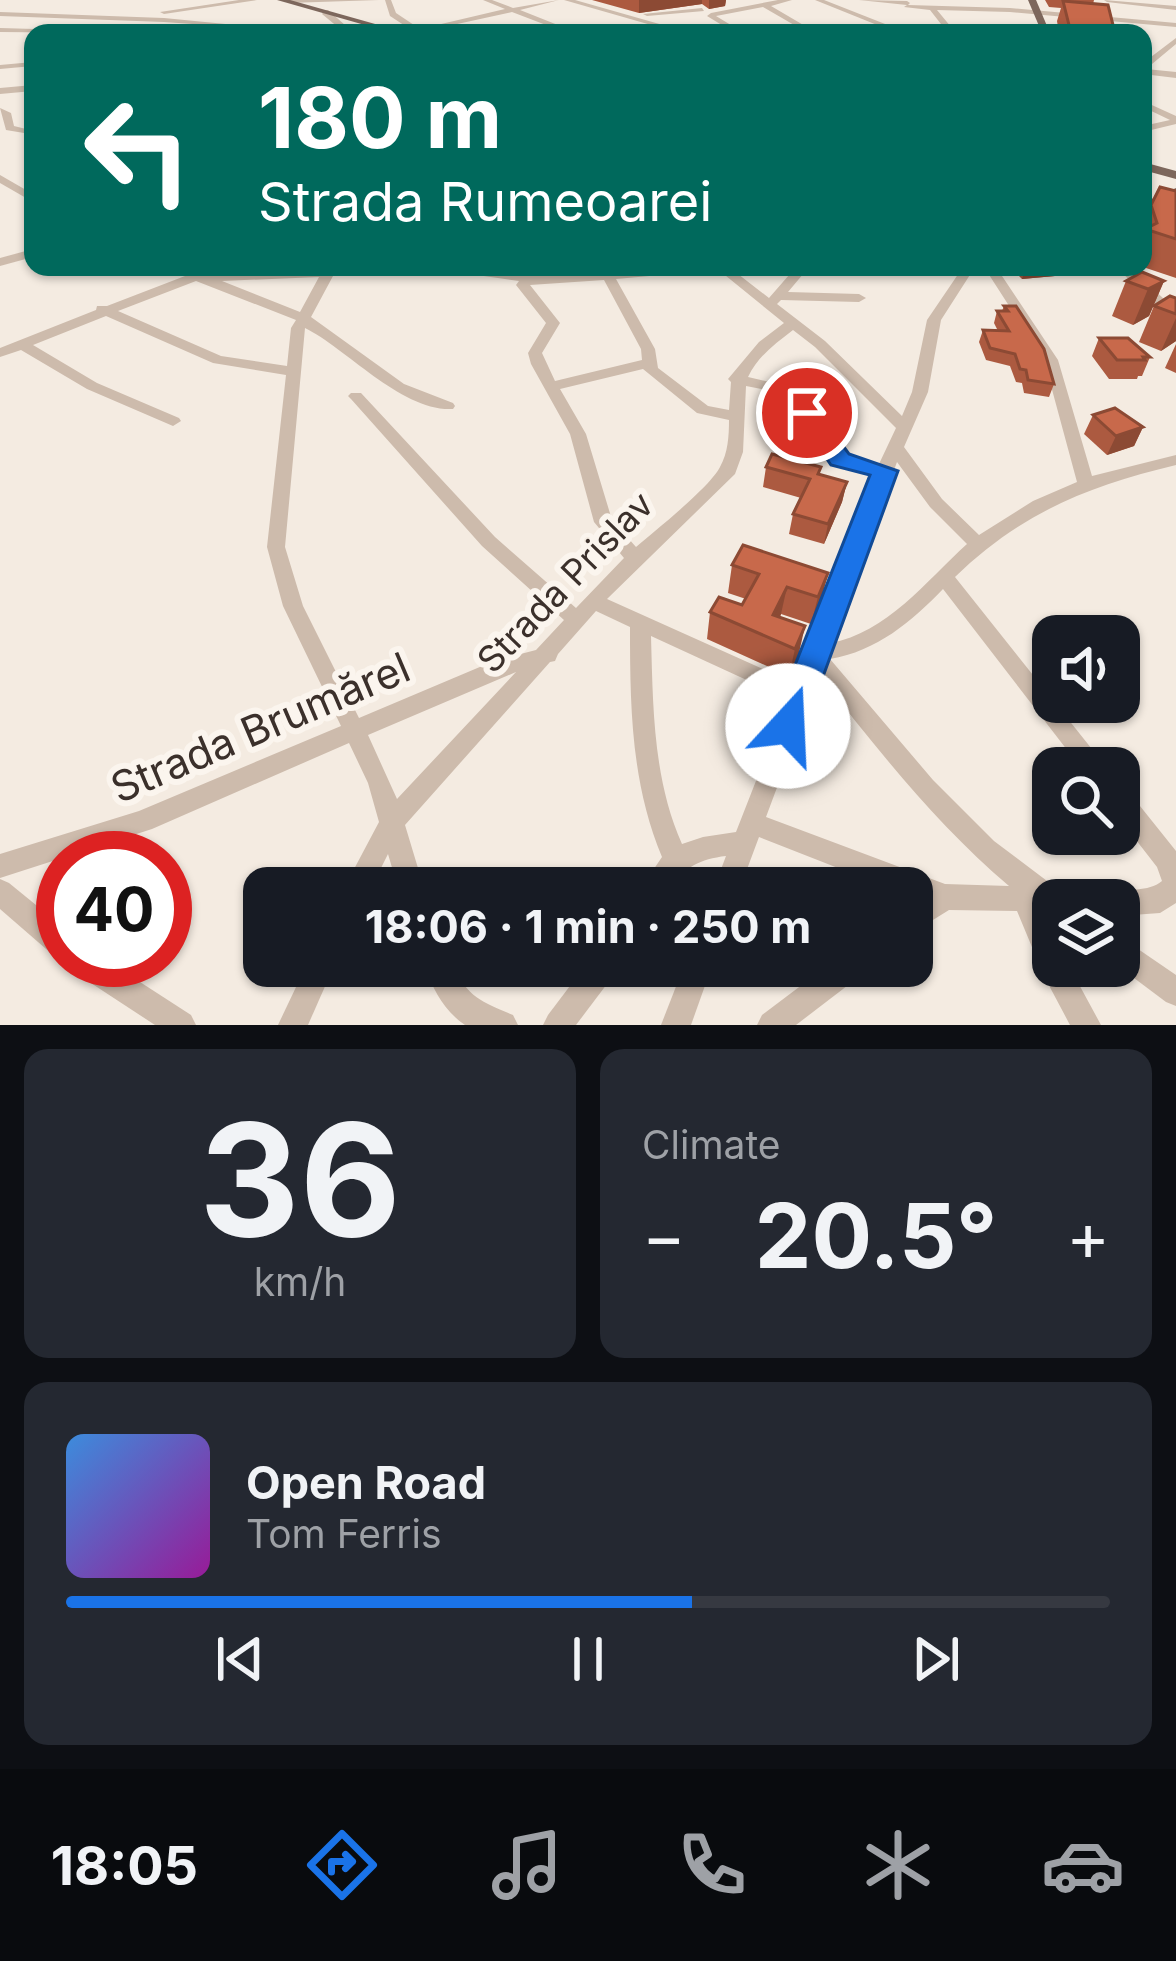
<!DOCTYPE html>
<html lang="en">
<head>
<meta charset="utf-8">
<style>
  :root { --surface:#171b24; --page:#242831; --text:#f1f3f6; --muted:#9ea1a6; --line:#363941; --accent:#1a73e8 }
  body { margin:0; font-family:Inter,sans-serif; background:var(--page); color:var(--text); height:100vh; display:flex; flex-direction:column; font-size:45px; white-space:nowrap }
  * { box-sizing:border-box; margin:0 }
  p { font-size:39px; color:var(--muted) }
  .icon { flex:none; width:66px; height:66px; fill:none; stroke:currentColor; stroke-width:2; stroke-linecap:round; stroke-linejoin:round }
  .map { position:relative; height:1025px; overflow:hidden }
  .side { display:flex; flex-direction:column; gap:24px; padding:24px; background:#0d0f14; flex:1 }
  .side>* { flex:none }
  .top-card { position:absolute; left:24px; top:24px; width:1128px; height:252px; border-radius:24px; box-shadow:0 3px 9px #0004; background:#00695c; color:#fff; overflow:hidden }
  .controls { position:absolute; left:1032px; top:615px; display:grid; gap:24px }
  .controls a { display:grid; place-items:center; width:108px; height:108px; border-radius:24px; background:var(--surface); box-shadow:0 3px 9px #0004; font-size:60px }
  .speed { position:absolute; left:36px; top:831px; display:flex; gap:24px; font-size:60px; font-weight:700; text-align:center }
  .speed>* { display:grid; place-content:center; width:156px; height:156px; border-radius:50%; background:var(--surface); box-shadow:0 3px 9px #0004; line-height:1 }
  .speed .limit { border:18px solid #d22; background:#fff; color:#111 }
  .pin { position:absolute; display:grid; place-items:center; width:102px; height:102px; color:#fff; margin:-51px; border:6px solid #fff; border-radius:50%; box-shadow:0 3px 12px #0007 }
  .me { position:absolute; width:132px; margin:-66px; rotate:20deg; stroke-linejoin:round; filter:drop-shadow(0 0 9px #0008) }
  .turn { display:flex; align-items:center; gap:42px; height:252px; padding:0 36px; font-size:54px }
  .turn .icon { width:156px; height:156px; stroke-width:2.5 }
  .turn b { display:block; font-size:84px; line-height:102px }
  .big { font-size:90px; font-weight:700; line-height:1.1 }
  .side .widget { flex:1; display:flex; flex-direction:column; justify-content:center; gap:18px; min-width:0; padding:0 42px; border-radius:24px; background:var(--page) }
  .side .dial { align-items:center; gap:0 }
  .dial b { font-size:156px; line-height:1 }
  .song { display:flex; align-items:center; gap:36px }
  .cover { width:144px; height:144px; border-radius:18px; background:linear-gradient(135deg,hsl(210 70% 55%),hsl(300 70% 35%)) }
  .played { height:12px; border-radius:6px; background:linear-gradient(90deg,var(--accent) 60%,var(--line) 60%) }
  .keys { display:flex; justify-content:space-around; direction:ltr }
  .heat { display:flex; justify-content:space-between; align-items:center; font-size:66px; direction:ltr }
  .side .tiles { flex:1; display:grid; gap:24px; grid-template-columns:1fr 1fr }
  .widget:last-child { grid-column:span 2 }
  .trip { position:absolute; left:243px; top:867px; width:690px; height:120px; border-radius:24px; background:var(--surface); box-shadow:0 3px 9px #0004; font-weight:700; line-height:120px; text-align:center }
  .menu { display:flex; height:192px; justify-content:space-around; align-items:center; background:#090b0e; color:var(--muted) }
  .menu .icon { width:84px; height:84px }
  .menu .on { color:var(--accent) }
  .menu b { font-size:54px; color:var(--text) }
  .map>svg:first-child { display:block }
</style>
</head>
<body>
<div class="map">
<svg width="1176" height="1025" viewBox="0 0 1176 1025">
  <rect width="100%" height="100%" fill="#f4ebe1"/>
  <g fill="none" stroke-linecap="round" stroke-linejoin="round">
    <g fill="#cdbbac" fill-rule="evenodd">
      <path d="M 239,0 L 257,0 L 164,14 L 160,12 Z"/>
      <path d="M 290,0 L 379,0 L 288,3 Z"/>
      <path d="M 385,0 L 391,0 L 396,13 L 420,29 L 505,9 L 483,0 L 492,0 L 513,8 L 559,0 L 520,10 L 578,33 L 567,33 L 512,12 L 416,33 L 390,16 Z"/>
      <path d="M 564,0 L 575,0 L 691,33 L 679,33 Z"/>
      <path d="M 778,0 L 792,0 L 771,6 L 817,33 L 808,33 L 763,7 L 716,16 L 744,33 L 735,33 L 707,16 L 711,13 Z"/>
      <path d="M 815,0 L 824,0 L 908,33 L 897,33 Z"/>
      <path d="M 859,0 L 907,1 L 910,3 L 908,5 L 1010,8 L 1176,23 L 1176,27 L 1010,12 L 937,10 L 956,33 L 948,33 L 930,10 L 904,7 L 907,5 Z"/>
      <path d="M 1104,0 L 1176,6 L 1176,10 L 1107,2 Z"/>
      <path d="M 702,8 L 704,11 L 647,16 L 643,14 Z"/>
      <path d="M 325,10 L 328,10 L 354,33 L 345,33 L 322,14 Z"/>
      <path d="M 0,12 L 164,18 L 317,33 L 164,22 L 0,16 Z"/>
      <path d="M 0,28 L 105,31 L 109,33 L 0,32 Z"/>
      <path d="M 1176,38 L 1176,44 L 1146,69 L 1176,72 L 1176,78 L 1143,74 L 1143,63 Z"/>
      <path d="M 33,62 L 33,66 L 0,69 L 0,65 Z"/>
      <path d="M 33,85 L 33,91 L 0,94 L 0,88 Z"/>
      <path d="M 1143,101 L 1176,116 L 1176,124 L 1143,132 L 1143,126 L 1170,120 L 1143,107 Z"/>
      <path d="M 0,108 L 11,113 L 14,126 L 30,130 L 30,134 L 6,130 Z"/>
      <path d="M 0,175 L 33,194 L 33,202 L 0,183 Z"/>
      <path d="M 33,249 L 33,257 L 0,266 L 0,258 Z"/>
      <path d="M 167,267 C 183,267 197,275 211,274 C 318,272 417,259 525,274 L 530,267 L 543,267 L 537,276 L 600,272 L 598,267 L 610,267 L 612,271 L 711,267 L 705,271 L 616,279 L 655,349 L 658,368 L 708,406 L 729,410 L 731,382 L 728,379 L 759,342 L 784,323 L 715,267 L 729,267 L 769,298 L 796,267 L 809,267 L 788,292 L 859,294 L 866,298 L 859,302 L 781,300 L 777,304 L 825,341 L 902,416 L 912,392 L 927,320 L 963,267 L 975,267 L 941,320 L 928,392 L 904,447 L 942,499 L 979,535 L 1033,501 L 1077,482 L 1044,360 L 984,267 L 996,267 L 1058,360 L 1092,476 L 1176,455 L 1176,465 C 1088,486 1021,513 955,577 L 1107,768 L 1081,768 L 943,589 C 911,622 877,651 830,659 L 933,780 L 994,841 L 1055,887 L 1074,887 L 1083,891 L 1087,900 L 1053,900 L 1053,914 L 1044,912 L 1053,932 L 1053,966 L 1069,966 L 1101,1025 L 1070,1025 L 1044,976 L 1017,911 L 949,910 L 912,933 L 912,904 L 919,900 L 912,897 L 912,888 L 889,888 L 759,837 L 740,888 L 714,888 L 726,856 C 700,859 685,867 669,888 L 641,888 L 662,857 C 631,783 630,706 630,627 L 596,611 L 558,654 L 555,661 L 550,662 L 405,825 L 424,888 L 398,888 L 388,854 L 371,888 L 344,888 L 379,822 L 368,783 L 349,743 L 152,829 L 0,878 L 0,854 L 139,811 L 341,726 L 283,606 L 267,547 L 286,375 L 213,363 L 106,316 L 33,345 L 97,383 L 179,418 L 181,421 L 173,426 L 87,389 L 21,350 L 0,357 L 0,348 L 96,310 L 97,306 L 107,306 L 185,276 ZM 442,270 L 519,281 L 516,285 L 546,323 L 528,353 L 531,364 L 570,434 L 594,522 L 624,558 L 576,608 L 495,537 L 361,393 L 351,393 L 348,396 L 351,399 L 482,546 L 564,620 L 536,650 L 494,661 L 359,718 L 303,606 L 285,547 L 305,328 C 346,348 402,412 453,409 L 455,406 L 453,403 L 404,384 L 311,317 L 333,276 ZM 319,277 L 300,312 L 222,281 ZM 604,280 L 641,349 L 642,360 L 555,381 L 542,353 L 560,323 L 530,285 ZM 196,281 L 296,320 L 291,328 L 287,366 L 221,356 L 118,311 ZM 793,330 L 815,347 L 896,428 L 879,464 L 846,456 L 792,387 L 748,377 C 758,356 775,344 793,330 ZM 643,369 L 697,413 L 729,420 C 729,436 728,453 720,467 C 710,487 656,530 636,547 L 612,520 L 586,434 L 560,389 ZM 746,386 L 782,393 L 834,464 L 875,474 L 794,683 L 607,599 L 735,474 L 743,452 ZM 897,462 L 930,507 L 967,544 C 926,581 887,633 830,643 ZM 651,636 L 788,699 L 736,832 L 703,837 L 682,844 C 653,779 653,707 651,636 ZM 516,672 L 397,799 L 368,735 ZM 819,675 C 878,750 936,824 1009,886 L 945,884 L 766,817 Z"/>
      <path d="M 1116,267 L 1129,267 L 1176,310 L 1176,321 L 1171,320 Z"/>
      <path d="M 1119,788 L 1128,791 L 1176,851 L 1176,903 L 1160,913 L 1119,916 L 1119,900 L 1107,900 L 1110,894 C 1127,887 1148,893 1162,881 L 1157,867 L 1119,818 Z"/>
      <path d="M 0,879 L 9,883 L 63,927 L 63,959 L 53,955 L 0,909 Z"/>
      <path d="M 1119,936 L 1176,975 L 1176,1006 L 1166,1002 L 1118,966 Z"/>
      <path d="M 67,960 L 106,960 L 191,1015 L 196,1025 L 155,1025 L 71,970 Z"/>
      <path d="M 306,966 L 334,966 L 308,1025 L 278,1025 Z"/>
      <path d="M 424,966 L 452,966 C 469,998 482,1002 513,1015 L 518,1025 L 465,1025 C 443,1010 434,990 424,966 Z"/>
      <path d="M 585,966 L 617,966 L 613,976 L 576,1025 L 543,1025 L 548,1015 Z"/>
      <path d="M 684,966 L 712,966 L 691,1025 L 661,1025 Z"/>
      <path d="M 827,966 L 864,966 L 860,976 L 796,1025 L 757,1025 L 762,1015 Z"/>
    </g>
    <g fill="#7d675c" fill-rule="evenodd">
      <path d="M 277,0 L 290,0 L 407,33 L 393,33 Z"/>
      <path d="M 1028,0 L 1036,0 L 1050,33 L 1042,33 Z"/>
      <path d="M 1143,162 L 1176,171 L 1176,179 L 1143,170 Z"/>
      <path d="M 1176,188 L 1176,197 L 1143,212 L 1143,203 Z"/>
    </g>
  </g>
  <g fill="#ac5a40">
    <path d="M 592,0 L 726,0 L 725,6 L 709,9 L 702,4 L 639,13 Z"/>
    <path d="M 1045,0 L 1094,0 L 1093,4 L 1115,33 L 1059,33 L 1057,21 L 1061,8 L 1049,7 Z"/>
    <path d="M 1176,191 L 1176,278 L 1143,267 L 1143,226 L 1151,205 Z"/>
    <path d="M 1013,267 L 1069,267 L 1066,275 L 1022,279 L 1012,269 Z"/>
    <path d="M 1126,281 L 1164,281 L 1149,316 L 1133,325 L 1112,316 Z"/>
    <path d="M 1176,298 L 1176,341 L 1161,351 L 1139,342 L 1154,306 Z"/>
    <path d="M 1004,306 L 1054,384 L 1049,397 L 1024,393 L 1022,383 L 1016,382 L 1010,366 L 986,360 L 979,342 L 983,330 L 998,331 L 994,323 L 997,311 L 1002,311 Z"/>
    <path d="M 1099,338 L 1150,357 L 1142,376 L 1138,376 L 1137,379 L 1109,379 L 1092,356 Z"/>
    <path d="M 1176,344 L 1176,373 L 1165,368 Z"/>
    <path d="M 1093,415 L 1143,427 L 1134,446 L 1107,455 L 1084,434 Z"/>
    <path d="M 766,467 L 821,467 L 819,474 L 847,482 L 842,502 L 824,544 L 789,534 L 793,514 L 801,498 L 763,487 Z"/>
    <path d="M 732,565 L 828,573 L 821,600 L 811,624 L 781,614 L 780,617 L 799,653 L 789,676 L 707,639 L 710,612 L 742,605 L 746,599 L 728,593 Z"/>
  </g>
  <g fill="#8c4a34">
    <path d="M 639,0 L 702,0 L 702,4 L 639,13 Z"/>
    <path d="M 709,0 L 726,0 L 725,6 L 709,9 Z"/>
    <path d="M 1026,267 L 1069,267 L 1066,275 L 1022,279 Z"/>
    <path d="M 1164,281 L 1149,316 L 1133,325 L 1148,289 Z"/>
    <path d="M 1176,318 L 1176,341 L 1161,351 Z"/>
    <path d="M 1143,427 L 1134,446 L 1107,455 L 1116,436 Z"/>
    <path d="M 847,482 L 842,502 L 824,544 L 828,524 Z"/>
    <path d="M 828,573 L 821,600 L 811,624 L 818,597 Z"/>
    <path d="M 787,587 L 781,614 L 770,638 L 773,615 Z"/>
    <path d="M 805,626 L 799,653 L 789,676 L 795,649 Z"/>
  </g>
  <g fill="#c8694b" stroke="#8c4a34" stroke-width="3">
    <path d="M 1063,1 L 1108,5 L 1115,33 L 1071,33 Z"/>
    <path d="M 1160,187 L 1176,191 L 1176,239 L 1145,229 L 1157,223 L 1151,205 Z"/>
    <path d="M 1142,272 L 1164,281 L 1148,289 L 1126,281 Z"/>
    <path d="M 1170,296 L 1176,298 L 1176,314 L 1154,306 Z"/>
    <path d="M 1004,306 L 1016,306 L 1044,349 L 1054,384 L 1028,380 L 1026,370 L 1020,369 L 1015,354 L 990,348 L 983,330 L 1009,331 L 997,311 L 1008,311 Z"/>
    <path d="M 1099,338 L 1128,338 L 1150,357 L 1143,357 L 1145,360 L 1117,360 Z"/>
    <path d="M 1115,408 L 1143,427 L 1116,436 L 1093,415 Z"/>
    <path d="M 772,454 L 821,467 L 818,474 L 847,482 L 828,524 L 793,514 L 810,479 L 766,467 Z"/>
    <path d="M 743,545 L 828,573 L 818,597 L 787,587 L 773,615 L 805,626 L 795,649 L 710,612 L 719,597 L 742,605 L 759,574 L 732,565 Z"/>
  </g>
  <path fill="#1a73e8" stroke="#114b97" stroke-width="3" d="M 807,406 L 815,408 L 849,454 L 898,471 L 805,726 L 800,736 L 776,736 L 771,726 L 870,475 L 831,465 L 795,413 Z"/>
  <g text-anchor="middle" dominant-baseline="central" stroke-width="12" stroke-linejoin="round" paint-order="stroke">
    <g font-size="36" fill="#3b302b" stroke="#fbf5ee">
      <text transform="translate(565 582) rotate(-46)">Strada Prislav</text>
    </g>
    <g font-size="42" fill="#3b302b" stroke="#fbf5ee">
      <text transform="translate(260 727) rotate(-23)">Strada Brumărel</text>
    </g>
  </g>
</svg>
<div class="controls">
<a><svg class="icon" aria-label="sound" viewBox="0 0 24 24"><path d="M4 9h4l5-4v14l-5-4H4zM17 9q2 3 0 6"/></svg></a>
<a><svg class="icon" aria-label="search" viewBox="0 0 24 24"><circle cx="10" cy="10" r="6"/><path d="M15 15l6 6"/></svg></a>
<a><svg class="icon" aria-label="layers" viewBox="0 0 24 24"><path d="M12 4l9 5-9 5-9-5zM3 14l9 5 9-5"/></svg></a>
</div>
<div class="speed"><div class="limit">40</div></div>
<div class="pin" style="left:807px;top:413px;background:#d93025"><svg class="icon" aria-label="arrive" viewBox="0 0 24 24"><path d="M6 21V4h12l-3 4 3 4H6"/></svg></div>
<svg class="me" style="left:788px;top:726px" viewBox="-20 -20 40 40"><circle r="19" fill="#fff"/><path d="M0-13L10 11 0 6-10 11z" fill="#1a73e8"/></svg>
<div class="trip">18:06 · 1 min · 250 m</div>
<div class="top-card">
<div class="turn"><svg class="icon" aria-label="left" viewBox="0 0 24 24"><path d="M17 20v-9H6M10 6l-5 5 5 5"/></svg><div><b>180 m</b>Strada Rumeoarei</div></div>
</div>
</div>
<section class="side">
<div class="tiles">
<div class="widget dial"><b>36</b><p>km/h</p></div>
<div class="widget"><p>Climate</p>
<div class="heat"><a>−</a><b class="big">20.5°</b><a>+</a></div>
</div>
<div class="widget">
<div class="song"><i class="cover"></i><div><b>Open Road</b><p>Tom Ferris</p></div></div>
<div class="played"></div>
<div class="keys"><svg class="icon" aria-label="previous" viewBox="0 0 24 24"><path d="M18 5L8 12l10 7zM5 5v14"/></svg><svg class="icon" aria-label="pause" viewBox="0 0 24 24"><path d="M8 5v14M16 5v14"/></svg><svg class="icon" aria-label="next" viewBox="0 0 24 24"><path d="M6 5l10 7-10 7zM19 5v14"/></svg></div>
</div>
</div>
</section>
<nav class="menu">
<b>18:05</b>
<svg class="icon on" aria-label="directions" viewBox="0 0 24 24"><path d="M12 3l9 9-9 9-9-9zM9 14v-3h6M13 9l2 2-2 2"/></svg>
<svg class="icon" aria-label="music" viewBox="0 0 24 24"><path d="M9 18V5l10-2v13"/><circle cx="6" cy="18" r="3"/><circle cx="16" cy="16" r="3"/></svg>
<svg class="icon" aria-label="phone" viewBox="0 0 24 24"><path d="M5 4h4l2 5-3 2q2 4 5 5l2-3 5 2v4C11 20 4 13 5 4z"/></svg>
<svg class="icon" aria-label="climate" viewBox="0 0 24 24"><path d="M12 3v18M4 7l16 10M4 17L20 7"/></svg>
<svg class="icon" aria-label="car" viewBox="0 0 24 24"><path d="M5 17H2v-5l4-1 3-4h7l3 4 3 1v5h-3M9 17h6M6 11h13"/><circle cx="7" cy="17" r="2"/><circle cx="17" cy="17" r="2"/></svg>
</nav>
</body>
</html>
